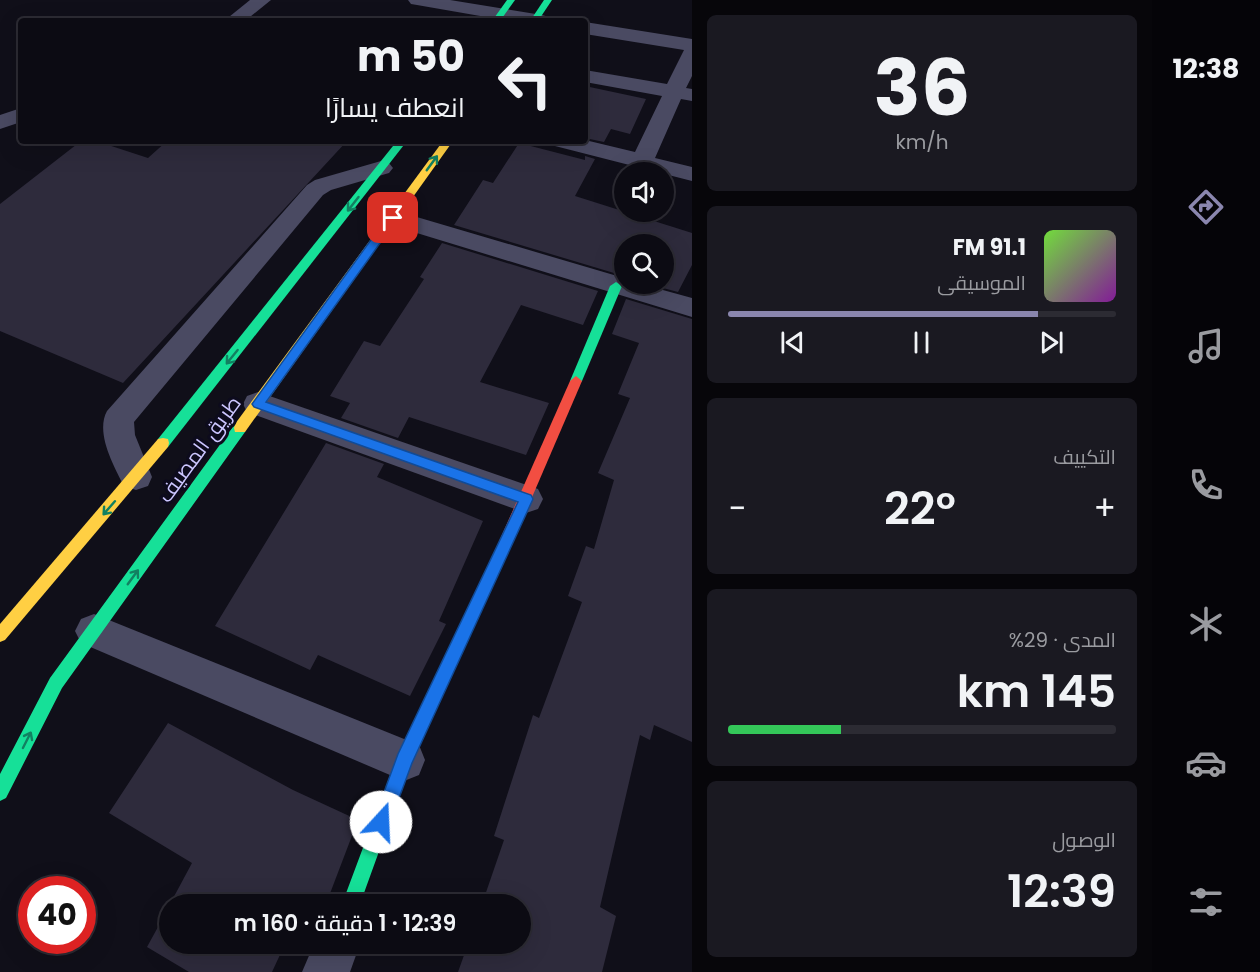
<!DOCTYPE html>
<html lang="ar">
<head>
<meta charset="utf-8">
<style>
  :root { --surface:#0c0b13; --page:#1a1921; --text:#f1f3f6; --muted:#9a9ba0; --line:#2c2b33; --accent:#8a86ae }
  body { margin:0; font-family:Poppins,Cairo,sans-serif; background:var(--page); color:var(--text); direction:rtl; height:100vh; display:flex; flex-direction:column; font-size:22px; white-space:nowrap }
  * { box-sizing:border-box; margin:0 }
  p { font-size:20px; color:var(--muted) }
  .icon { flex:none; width:33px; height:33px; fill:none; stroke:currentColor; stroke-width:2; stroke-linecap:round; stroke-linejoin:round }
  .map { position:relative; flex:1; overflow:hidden; direction:ltr }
  .side { display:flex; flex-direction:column; gap:15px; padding:15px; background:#07060a; width:460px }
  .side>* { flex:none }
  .top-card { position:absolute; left:18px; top:18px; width:570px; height:126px; border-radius:6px; box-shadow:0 6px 24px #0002,0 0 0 2px var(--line); direction:rtl; background:#0c0b13; color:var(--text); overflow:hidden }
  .buttons { position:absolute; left:614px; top:162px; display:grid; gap:12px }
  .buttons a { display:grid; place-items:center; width:60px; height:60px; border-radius:50%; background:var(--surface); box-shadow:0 6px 24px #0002,0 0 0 2px var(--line); font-size:30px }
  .speed { position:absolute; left:18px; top:876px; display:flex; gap:12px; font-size:30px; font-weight:700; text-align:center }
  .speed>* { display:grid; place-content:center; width:78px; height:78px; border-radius:50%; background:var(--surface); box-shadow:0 6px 24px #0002,0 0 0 2px var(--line); line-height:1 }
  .speed .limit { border:9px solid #d22; background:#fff; color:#111 }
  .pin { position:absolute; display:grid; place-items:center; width:51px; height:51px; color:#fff; margin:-26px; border-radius:12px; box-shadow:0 3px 9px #0006 }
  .me { position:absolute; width:66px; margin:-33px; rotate:20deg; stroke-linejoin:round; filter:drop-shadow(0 0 4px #0008) }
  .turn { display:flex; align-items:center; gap:21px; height:126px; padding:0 24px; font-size:27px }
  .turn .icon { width:78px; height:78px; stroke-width:2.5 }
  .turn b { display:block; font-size:42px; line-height:51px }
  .big { font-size:45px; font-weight:600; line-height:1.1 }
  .side .card { flex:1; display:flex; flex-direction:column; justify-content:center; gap:9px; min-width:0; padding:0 21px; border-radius:9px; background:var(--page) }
  .side .dial { align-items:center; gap:0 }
  .dial b { font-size:78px; line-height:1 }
  .song { display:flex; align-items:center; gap:18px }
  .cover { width:72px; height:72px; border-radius:9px; background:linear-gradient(135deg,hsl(100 70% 55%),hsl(290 70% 35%)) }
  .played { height:6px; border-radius:3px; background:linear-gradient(90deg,var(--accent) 80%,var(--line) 80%) }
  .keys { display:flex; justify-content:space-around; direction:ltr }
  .heat { display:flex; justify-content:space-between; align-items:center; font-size:33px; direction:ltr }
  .charge { height:9px; border-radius:4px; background:linear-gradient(90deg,#34c759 29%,var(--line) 0) }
  .trip { position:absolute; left:159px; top:894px; width:372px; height:60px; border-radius:30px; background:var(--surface); box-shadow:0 6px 24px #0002,0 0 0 2px var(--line); font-weight:600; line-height:60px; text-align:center; direction:rtl }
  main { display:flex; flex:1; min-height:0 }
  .menu { display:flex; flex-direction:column; width:108px; justify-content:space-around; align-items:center; background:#050408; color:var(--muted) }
  .menu .icon { width:42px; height:42px }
  .menu .selected { color:var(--accent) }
  .menu b { font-size:27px; color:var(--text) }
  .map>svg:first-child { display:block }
</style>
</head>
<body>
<main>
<nav class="menu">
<b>12:38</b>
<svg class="icon selected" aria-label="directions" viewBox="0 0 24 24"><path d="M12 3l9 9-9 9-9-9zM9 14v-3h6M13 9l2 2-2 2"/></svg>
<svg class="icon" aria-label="music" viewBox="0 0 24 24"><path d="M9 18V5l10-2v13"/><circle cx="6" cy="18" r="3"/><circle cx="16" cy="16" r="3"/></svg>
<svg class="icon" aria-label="phone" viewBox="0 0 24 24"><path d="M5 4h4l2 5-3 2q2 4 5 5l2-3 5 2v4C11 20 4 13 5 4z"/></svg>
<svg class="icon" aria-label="climate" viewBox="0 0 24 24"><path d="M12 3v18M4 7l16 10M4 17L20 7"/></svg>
<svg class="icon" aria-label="car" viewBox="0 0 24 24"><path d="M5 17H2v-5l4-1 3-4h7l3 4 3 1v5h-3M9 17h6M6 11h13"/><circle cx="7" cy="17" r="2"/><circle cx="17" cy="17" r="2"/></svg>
<svg class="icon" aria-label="filters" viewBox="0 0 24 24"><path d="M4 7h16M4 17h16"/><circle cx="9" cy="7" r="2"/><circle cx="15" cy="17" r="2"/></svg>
</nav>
<section class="side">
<div class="card dial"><b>36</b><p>km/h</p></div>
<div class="card">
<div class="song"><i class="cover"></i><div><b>91.1 FM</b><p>الموسيقى</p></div></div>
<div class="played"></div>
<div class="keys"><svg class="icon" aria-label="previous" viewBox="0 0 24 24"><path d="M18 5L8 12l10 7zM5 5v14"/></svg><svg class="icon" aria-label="pause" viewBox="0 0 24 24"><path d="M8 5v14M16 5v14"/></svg><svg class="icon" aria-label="next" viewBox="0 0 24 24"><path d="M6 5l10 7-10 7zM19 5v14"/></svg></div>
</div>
<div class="card"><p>التكييف</p>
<div class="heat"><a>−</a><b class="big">22°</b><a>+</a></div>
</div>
<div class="card"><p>المدى · 29%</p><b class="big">145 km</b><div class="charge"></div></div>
<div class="card"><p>الوصول</p><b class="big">12:39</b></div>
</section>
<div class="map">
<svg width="692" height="972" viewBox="0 0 692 972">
  <rect width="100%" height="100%" fill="#100f19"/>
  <g fill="#2e2b3c">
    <path d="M 585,86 L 646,99 L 630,134 L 611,129 L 604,142 L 585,138 Z"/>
    <path d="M 81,141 L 96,141 L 148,158 L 167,141 L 347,141 L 123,383 L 0,331 L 0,204 Z"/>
    <path d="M 519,143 L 585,160 L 585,156 L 595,159 L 575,196 L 692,233 L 692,265 L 678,292 L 648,284 L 663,284 L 663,244 L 624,244 L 624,276 L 454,225 L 483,180 L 493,183 Z"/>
    <path d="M 442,243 L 598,291 L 583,325 L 521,305 L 480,382 L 549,403 L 526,455 L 409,417 L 398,438 L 341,418 L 350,403 L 330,396 L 364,341 L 380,346 L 424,279 L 420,277 Z"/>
    <path d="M 626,299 L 692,319 L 692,742 L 654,725 L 650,740 L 640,735 L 600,907 L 616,916 L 602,972 L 458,972 L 468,944 L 520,944 L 520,904 L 482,904 L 504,840 L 494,836 L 533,715 L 539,718 L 582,602 L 568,596 L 586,546 L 594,549 L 614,480 L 598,473 L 630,398 L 618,394 L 639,343 L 612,334 Z"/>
    <path d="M 326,443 L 384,464 L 377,477 L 483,521 L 439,621 L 446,624 L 410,696 L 318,655 L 310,670 L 215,626 Z"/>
    <path d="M 168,723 L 293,790 L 358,820 L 326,904 L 170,904 L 192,863 L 109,813 Z"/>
    <path d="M 170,905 L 170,944 L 285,944 L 272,972 L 189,972 L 147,947 Z"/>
  </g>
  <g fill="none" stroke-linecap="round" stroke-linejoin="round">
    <g fill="#4a4a62" fill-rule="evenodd">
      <path d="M 250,0 L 271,0 L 245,21 L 224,21 Z"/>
      <path d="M 408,0 L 450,0 L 542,15 L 549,17 L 551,21 L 509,21 L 417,5 L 411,4 Z"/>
      <path d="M 585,22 L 692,39 L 692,76 L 686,88 L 692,89 L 692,101 L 681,99 L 655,158 L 692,167 L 692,181 L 555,146 L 552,141 L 585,140 L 635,152 L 662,96 L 585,82 L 585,70 L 667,84 L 684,50 L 585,34 Z"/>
      <path d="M 21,108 L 21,122 L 0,129 L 0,115 Z"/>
      <path d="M 381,161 L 389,163 L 393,168 L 389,173 L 331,190 L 323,195 L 134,422 L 135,435 L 152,477 L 148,486 L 136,490 L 124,486 C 114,466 95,433 107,411 L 307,185 L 315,180 Z"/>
      <path d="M 393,210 L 624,278 L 624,284 L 641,284 L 692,298 L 692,317 L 384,223 L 381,218 L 384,213 Z"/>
      <path d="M 258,392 L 538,489 L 543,499 L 538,509 L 526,513 L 247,412 L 243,404 L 247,396 Z"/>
      <path d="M 94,614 L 419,745 L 425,760 L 419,775 L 404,781 L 81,643 L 75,631 L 81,619 Z"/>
      <path d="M 314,944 L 360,944 L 350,972 L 302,972 Z"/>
    </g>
    <g fill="#16e098" fill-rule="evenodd">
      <path d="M 507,0 L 515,0 L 500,21 L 492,21 Z"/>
      <path d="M 544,0 L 552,0 L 538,21 L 530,21 Z"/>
      <path d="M 397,141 L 407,141 L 168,447 L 158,447 L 157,443 L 158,439 Z"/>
      <path d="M 616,282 L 622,286 L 582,381 L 576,386 L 572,384 L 570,381 L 610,286 Z"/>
      <path d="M 240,423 L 246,428 L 245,432 L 62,688 L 6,798 L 0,801 L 0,774 L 50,678 L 235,424 Z"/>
      <path d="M 501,547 L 506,549 L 508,553 L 411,763 L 360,904 L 342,904 L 398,754 L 496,549 Z"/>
    </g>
    <g fill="#ffcf43" fill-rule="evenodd">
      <path d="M 443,141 L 453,141 L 245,432 L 235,432 L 234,428 L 235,424 Z"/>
      <path d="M 163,438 L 168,439 L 169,443 L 168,447 L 5,640 L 0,642 L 0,624 L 158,439 Z"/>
    </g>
    <path fill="#f24e42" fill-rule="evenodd" d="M 576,376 L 582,381 L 508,553 L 506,557 L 501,559 L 496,557 L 494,553 L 570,381 Z"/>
  </g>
  <defs><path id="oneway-shaft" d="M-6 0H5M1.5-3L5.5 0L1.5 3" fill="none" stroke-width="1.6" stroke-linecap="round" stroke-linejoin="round" transform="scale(1.5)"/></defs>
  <g stroke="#128061">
    <use href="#oneway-shaft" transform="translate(432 163) rotate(-54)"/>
    <use href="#oneway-shaft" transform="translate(353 204) rotate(128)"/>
    <use href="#oneway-shaft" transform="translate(232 357) rotate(129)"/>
    <use href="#oneway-shaft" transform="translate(109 508) rotate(131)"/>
    <use href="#oneway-shaft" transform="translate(133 577) rotate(-54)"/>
    <use href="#oneway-shaft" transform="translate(27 740) rotate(-63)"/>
  </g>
  <path fill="#1a73e8" stroke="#114b97" stroke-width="1.5" d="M 393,214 L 398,218 L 266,402 L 531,495 L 533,499 L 412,763 L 388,828 L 381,831 L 375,828 L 373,822 L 398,754 L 518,502 L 254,407 L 252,404 L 389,215 Z"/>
  <g text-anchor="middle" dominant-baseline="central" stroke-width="6" stroke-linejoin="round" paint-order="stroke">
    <g font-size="21" fill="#ccc6ff" stroke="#0d0b1d">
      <text transform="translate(199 449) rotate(-54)">طريق المصيف</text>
    </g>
  </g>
</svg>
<div class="buttons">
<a><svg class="icon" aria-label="sound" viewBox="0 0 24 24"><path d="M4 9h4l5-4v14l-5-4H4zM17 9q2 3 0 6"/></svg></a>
<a><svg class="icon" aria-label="search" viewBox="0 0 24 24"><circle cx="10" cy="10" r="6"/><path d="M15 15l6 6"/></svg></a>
</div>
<div class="speed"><div class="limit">40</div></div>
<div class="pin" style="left:393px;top:218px;background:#d93025"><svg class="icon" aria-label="arrive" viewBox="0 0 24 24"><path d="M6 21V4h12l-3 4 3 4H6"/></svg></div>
<svg class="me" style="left:381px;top:822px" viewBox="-20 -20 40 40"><circle r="19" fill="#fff"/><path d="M0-13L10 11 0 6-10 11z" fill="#1a73e8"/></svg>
<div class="trip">12:39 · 1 دقيقة · 160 m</div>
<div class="top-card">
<div class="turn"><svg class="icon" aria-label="left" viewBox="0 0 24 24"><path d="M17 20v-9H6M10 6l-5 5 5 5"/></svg><div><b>50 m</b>انعطف يسارًا</div></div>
</div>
</div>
</main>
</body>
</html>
